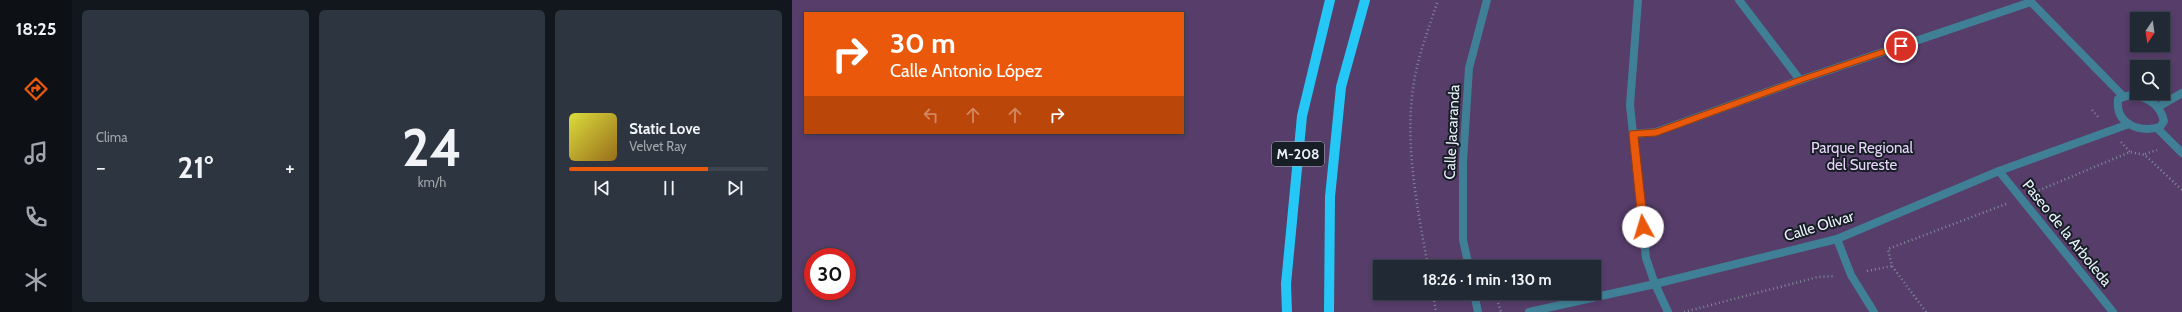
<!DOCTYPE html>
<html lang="es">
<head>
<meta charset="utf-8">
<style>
  :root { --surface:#202934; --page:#2d3540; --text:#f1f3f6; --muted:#a2a6ac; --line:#3d454f; --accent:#ea580c }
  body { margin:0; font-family:Cabin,sans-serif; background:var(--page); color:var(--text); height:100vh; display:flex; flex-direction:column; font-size:15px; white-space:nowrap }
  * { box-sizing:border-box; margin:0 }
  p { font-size:13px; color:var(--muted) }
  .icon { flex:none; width:22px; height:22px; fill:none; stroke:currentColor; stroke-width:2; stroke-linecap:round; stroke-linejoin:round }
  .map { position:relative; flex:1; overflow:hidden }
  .panel { display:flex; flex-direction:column; gap:10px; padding:10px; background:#12171d; width:720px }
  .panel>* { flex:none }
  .hud { position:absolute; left:12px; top:12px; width:380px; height:122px; border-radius:0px; box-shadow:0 2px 6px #0003,0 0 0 1px var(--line); background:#ea580c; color:#fff; overflow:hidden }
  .needle { width:26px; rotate:193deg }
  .tools { position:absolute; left:1338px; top:12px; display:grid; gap:8px }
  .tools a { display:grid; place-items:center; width:40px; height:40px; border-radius:0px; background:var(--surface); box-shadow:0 2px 6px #0003,0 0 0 1px var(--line); font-size:20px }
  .speed { position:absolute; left:12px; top:248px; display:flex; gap:8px; font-size:20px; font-weight:700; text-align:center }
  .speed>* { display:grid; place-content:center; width:52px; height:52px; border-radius:50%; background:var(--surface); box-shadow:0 2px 6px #0003,0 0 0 1px var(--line); line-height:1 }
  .speed .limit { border:6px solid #d22; background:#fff; color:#111 }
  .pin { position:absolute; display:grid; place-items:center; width:34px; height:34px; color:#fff; margin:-17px; border:2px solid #fff; border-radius:50%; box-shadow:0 1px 4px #0007 }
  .me { position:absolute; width:44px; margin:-22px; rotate:354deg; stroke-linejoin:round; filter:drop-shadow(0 0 3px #0008) }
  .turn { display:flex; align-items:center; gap:14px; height:84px; padding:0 20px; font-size:18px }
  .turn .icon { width:52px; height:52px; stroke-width:2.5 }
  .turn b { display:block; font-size:28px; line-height:34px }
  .lanes { display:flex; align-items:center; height:38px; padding:0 20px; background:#0003; justify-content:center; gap:20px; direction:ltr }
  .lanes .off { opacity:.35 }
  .big { font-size:30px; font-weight:700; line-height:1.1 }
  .panel .tile { flex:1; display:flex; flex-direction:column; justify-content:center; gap:6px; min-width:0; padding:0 14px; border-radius:6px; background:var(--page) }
  .panel .dial { align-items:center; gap:0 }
  .dial b { font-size:52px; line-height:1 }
  .song { display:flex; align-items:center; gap:12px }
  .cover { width:48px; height:48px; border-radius:6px; background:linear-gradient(135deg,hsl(60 70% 55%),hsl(40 70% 35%)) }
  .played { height:4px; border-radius:2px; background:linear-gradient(90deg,var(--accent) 70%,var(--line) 70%) }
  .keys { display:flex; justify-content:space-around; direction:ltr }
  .heat { display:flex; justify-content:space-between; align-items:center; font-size:22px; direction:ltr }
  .panel .tiles { flex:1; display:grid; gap:10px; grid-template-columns:repeat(3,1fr) }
  .trip { position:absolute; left:581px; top:260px; width:228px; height:40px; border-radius:0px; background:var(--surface); box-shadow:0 2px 6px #0003,0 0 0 1px var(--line); font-weight:700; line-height:40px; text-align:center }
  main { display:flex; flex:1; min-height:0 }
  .tabs { display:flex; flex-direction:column; width:72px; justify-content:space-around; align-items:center; background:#0d1015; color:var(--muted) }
  .tabs .icon { width:28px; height:28px }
  .tabs .active { color:var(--accent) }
  .tabs b { font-size:18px; color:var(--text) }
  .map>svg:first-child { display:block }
</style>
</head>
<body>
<main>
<nav class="tabs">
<b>18:25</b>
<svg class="icon active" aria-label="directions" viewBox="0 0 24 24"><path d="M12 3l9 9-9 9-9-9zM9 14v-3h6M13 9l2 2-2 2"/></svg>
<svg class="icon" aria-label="music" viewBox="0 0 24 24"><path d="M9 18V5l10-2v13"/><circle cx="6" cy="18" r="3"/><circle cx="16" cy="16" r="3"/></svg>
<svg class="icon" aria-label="phone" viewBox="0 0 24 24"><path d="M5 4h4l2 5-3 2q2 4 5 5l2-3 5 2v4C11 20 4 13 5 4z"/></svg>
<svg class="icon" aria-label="climate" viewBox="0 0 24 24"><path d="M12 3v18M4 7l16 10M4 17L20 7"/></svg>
</nav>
<section class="panel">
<div class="tiles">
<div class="tile"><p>Clima</p>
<div class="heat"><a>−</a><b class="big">21°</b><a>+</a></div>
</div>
<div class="tile dial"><b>24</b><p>km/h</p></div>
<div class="tile">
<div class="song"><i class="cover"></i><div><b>Static Love</b><p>Velvet Ray</p></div></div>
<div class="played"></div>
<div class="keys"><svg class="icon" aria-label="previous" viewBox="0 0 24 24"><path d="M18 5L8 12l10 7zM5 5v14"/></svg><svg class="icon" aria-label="pause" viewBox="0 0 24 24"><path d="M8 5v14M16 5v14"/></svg><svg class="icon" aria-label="next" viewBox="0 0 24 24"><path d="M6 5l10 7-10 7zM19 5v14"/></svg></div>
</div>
</div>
</section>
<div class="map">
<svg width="1390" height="312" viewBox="0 0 1390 312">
  <rect width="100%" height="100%" fill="#2a3746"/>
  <path fill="#563d6a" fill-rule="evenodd" d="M 0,0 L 1390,0 L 1390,312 L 0,312 ZM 13,13 L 391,13 L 391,133 L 13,133 ZM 1345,19 L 1371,19 L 1371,45 L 1345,45 ZM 1345,67 L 1371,67 L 1371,93 L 1345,93 ZM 21,257 L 55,257 L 55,291 L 21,291 ZM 588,267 L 802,267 L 802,293 L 588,293 Z"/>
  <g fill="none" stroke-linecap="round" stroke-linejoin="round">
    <g stroke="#808b98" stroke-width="2.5" stroke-dasharray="1 3" stroke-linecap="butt">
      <path d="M 1300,110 L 1307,118"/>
      <path d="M 1329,142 L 1338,152"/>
      <path d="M 1353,154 L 1365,150"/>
      <path d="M 1243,192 L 1338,152 L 1353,155 L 1390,190"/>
      <path d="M 636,267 C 625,205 611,139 623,76 C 628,50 638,25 646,0"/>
      <path d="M 1075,271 L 1100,266"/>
      <path d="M 641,293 L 644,312"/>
      <path d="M 705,299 L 709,312"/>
      <path d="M 892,312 L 1026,277 L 1043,276"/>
      <path d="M 1134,312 L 1100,266 L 1096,249 L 1214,204"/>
    </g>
    <g stroke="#408096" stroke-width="8">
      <path d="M 1207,171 L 1321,312"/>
      <path d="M 863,284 L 876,312"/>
    </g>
    <g stroke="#408096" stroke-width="8">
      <path d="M 846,0 L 838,105 L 854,258 L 863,284"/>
      <path d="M 947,0 L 1008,80"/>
      <path d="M 1237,0 L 1331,96"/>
      <path d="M 1341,94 C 1357,99 1368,104 1372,121 L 1368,127 C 1347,133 1323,124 1326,99 Z"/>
      <path d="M 1366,107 L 1390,93"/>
      <path d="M 1366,129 L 1390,153"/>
      <path d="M 841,134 L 864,132 L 1008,80 L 1239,2"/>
      <path d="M 1045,239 L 1059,275 L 1082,312"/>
      <path d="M 677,267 L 671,240 L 671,161 L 677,68 L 695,0"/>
      <path d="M 682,293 L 686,312"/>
      <path d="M 737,312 L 863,284 L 1045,239 L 1207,171 L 1337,124"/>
    </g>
    <g stroke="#24c7f5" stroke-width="10">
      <path d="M 495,312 L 494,284 L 510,116 L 538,0"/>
      <path d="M 537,312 L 538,197 L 549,87 L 573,0"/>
    </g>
  </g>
  <path fill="#ea580c" stroke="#983908" d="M 1109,43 L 1112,44 L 1112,48 L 1011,82 L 864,136 L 846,137 L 856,227 L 854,230 L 847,230 L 837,134 L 838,131 L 864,129 L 1005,78 Z"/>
  <g text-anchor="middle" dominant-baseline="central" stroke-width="4" stroke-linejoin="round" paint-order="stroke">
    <rect fill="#181e25" stroke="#aab2bb" stroke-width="1" x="480" y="142" width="52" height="24" rx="3"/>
    <g font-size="14" font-weight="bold" fill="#e9f2fb">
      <text x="506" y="154">M-208</text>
    </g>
    <g font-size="15" fill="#e9f2fb" stroke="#181e25">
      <text transform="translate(660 132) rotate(-87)">Calle Jacaranda</text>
      <text transform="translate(1027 226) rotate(-17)">Calle Olivar</text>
      <text transform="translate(1275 233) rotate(51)">Paseo de la Arboleda</text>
    </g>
    <g font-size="15" fill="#e7d4f9" stroke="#181e25">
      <text x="1070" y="148">Parque Regional<tspan x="1070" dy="17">del Sureste</tspan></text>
    </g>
  </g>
</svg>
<div class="tools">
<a><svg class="needle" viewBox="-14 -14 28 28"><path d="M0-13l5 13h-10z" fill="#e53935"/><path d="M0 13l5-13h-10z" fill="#a2a6ac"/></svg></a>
<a><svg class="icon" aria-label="search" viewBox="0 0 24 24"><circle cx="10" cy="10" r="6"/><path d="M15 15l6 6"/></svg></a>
</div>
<div class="speed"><div class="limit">30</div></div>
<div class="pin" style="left:1109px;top:46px;background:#d93025"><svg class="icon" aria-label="arrive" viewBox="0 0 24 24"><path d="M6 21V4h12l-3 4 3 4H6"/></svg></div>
<svg class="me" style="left:851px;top:227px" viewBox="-20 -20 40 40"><circle r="19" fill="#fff"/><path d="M0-13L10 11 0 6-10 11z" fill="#ea580c"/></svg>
<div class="trip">18:26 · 1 min · 130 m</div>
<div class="hud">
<div class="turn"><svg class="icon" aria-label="right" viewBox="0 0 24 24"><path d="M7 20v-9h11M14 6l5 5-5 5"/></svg><div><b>30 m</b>Calle Antonio López</div></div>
<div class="lanes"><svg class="icon off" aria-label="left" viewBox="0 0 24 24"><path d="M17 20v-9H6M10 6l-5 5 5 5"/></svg><svg class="icon off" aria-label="ahead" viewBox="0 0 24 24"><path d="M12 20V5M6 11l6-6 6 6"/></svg><svg class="icon off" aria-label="ahead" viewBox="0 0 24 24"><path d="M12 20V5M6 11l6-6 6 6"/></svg><svg class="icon" aria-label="right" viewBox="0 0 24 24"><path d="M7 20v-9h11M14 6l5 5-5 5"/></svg></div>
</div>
</div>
</main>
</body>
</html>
